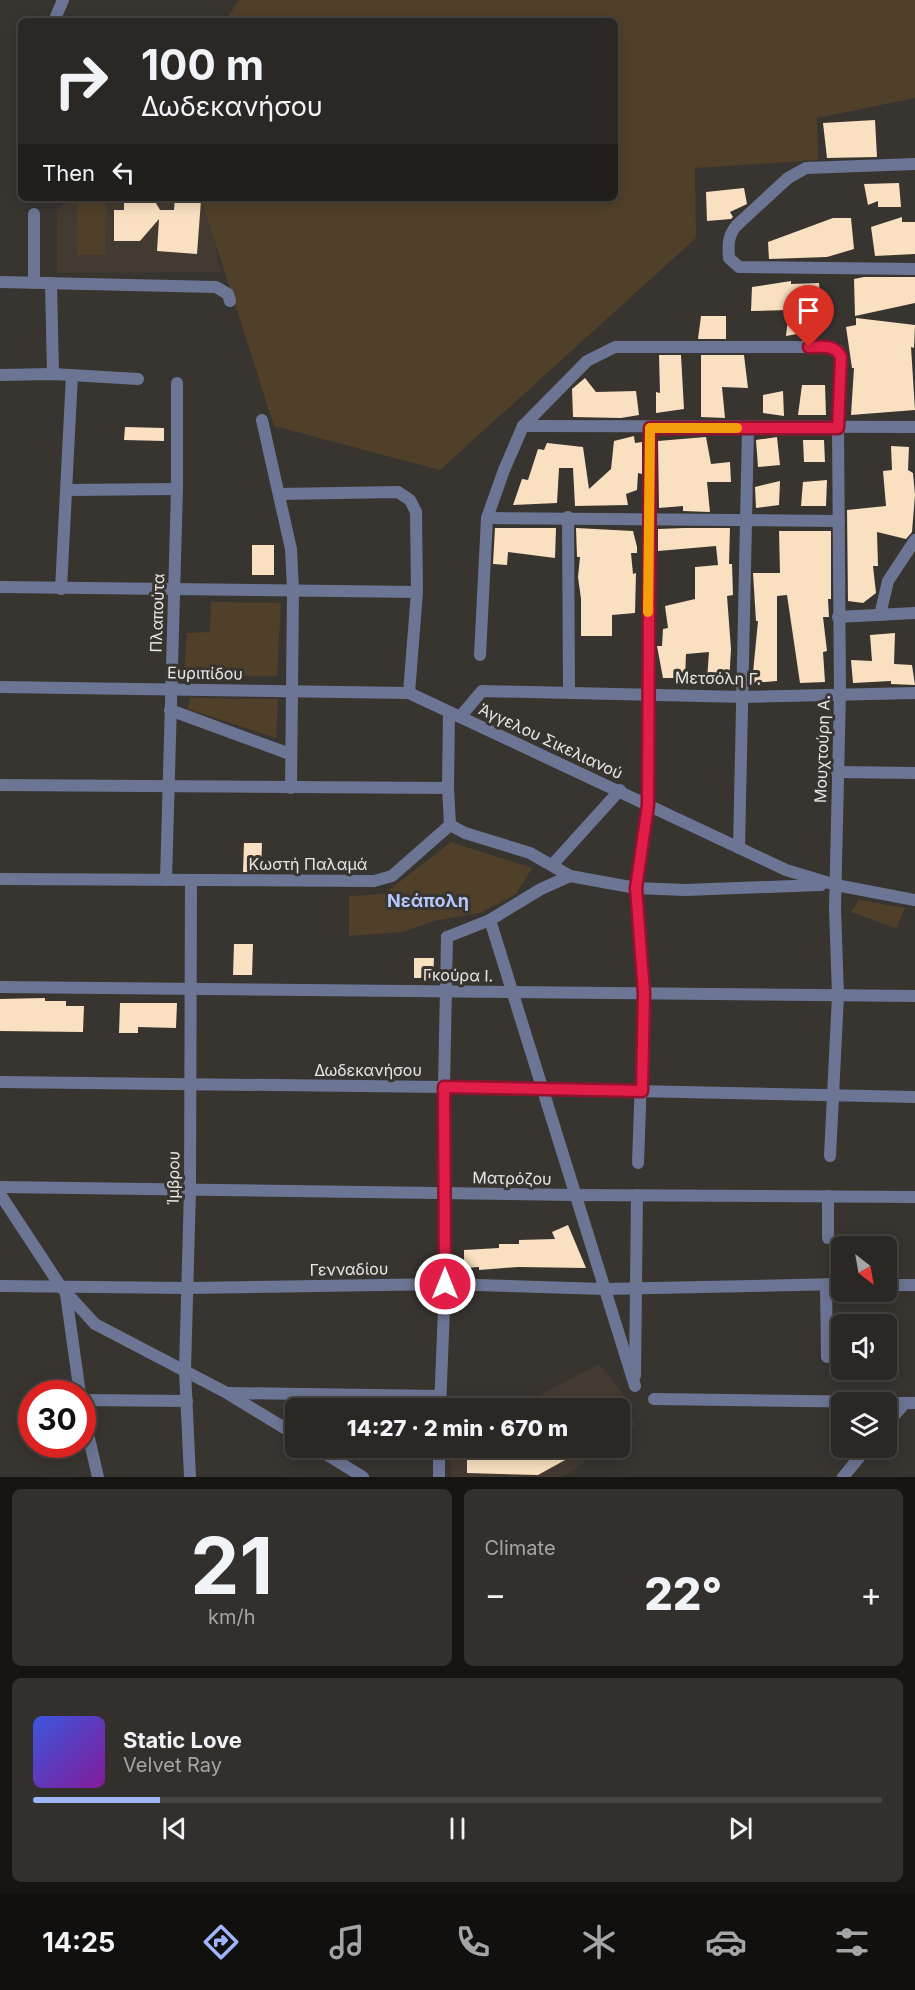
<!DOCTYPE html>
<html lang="en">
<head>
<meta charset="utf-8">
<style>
  :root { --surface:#2a2724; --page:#322f2c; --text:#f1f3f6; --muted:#a5a5a6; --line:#464441; --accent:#9eb4fd }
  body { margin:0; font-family:Inter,sans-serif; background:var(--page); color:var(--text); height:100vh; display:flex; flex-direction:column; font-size:22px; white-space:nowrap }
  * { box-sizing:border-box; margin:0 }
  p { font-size:20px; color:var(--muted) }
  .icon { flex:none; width:33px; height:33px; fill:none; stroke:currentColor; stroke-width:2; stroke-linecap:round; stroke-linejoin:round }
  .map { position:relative; height:1477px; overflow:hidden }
  .panel { display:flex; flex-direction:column; gap:12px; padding:12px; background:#171514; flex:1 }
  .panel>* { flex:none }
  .top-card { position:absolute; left:18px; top:18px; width:600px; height:183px; border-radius:9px; box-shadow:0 3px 15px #0003,0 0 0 2px var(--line); background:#2a2724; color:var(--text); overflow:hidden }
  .needle { width:39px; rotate:149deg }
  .buttons { position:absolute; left:831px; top:1236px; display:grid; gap:12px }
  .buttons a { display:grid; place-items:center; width:66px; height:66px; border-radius:9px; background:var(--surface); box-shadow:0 3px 15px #0003,0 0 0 2px var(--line); font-size:30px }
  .speed { position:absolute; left:18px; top:1380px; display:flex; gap:12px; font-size:30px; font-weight:700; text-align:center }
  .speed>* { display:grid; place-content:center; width:78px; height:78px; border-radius:50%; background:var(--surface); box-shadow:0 3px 15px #0003,0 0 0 2px var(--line); line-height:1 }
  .speed .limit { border:9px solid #d22; background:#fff; color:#111 }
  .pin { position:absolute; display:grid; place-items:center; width:51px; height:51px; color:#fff; margin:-62px -26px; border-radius:50% 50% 50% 0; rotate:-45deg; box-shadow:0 0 6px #0007 }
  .pin .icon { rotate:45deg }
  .me { position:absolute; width:66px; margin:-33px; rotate:0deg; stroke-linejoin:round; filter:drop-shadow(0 0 4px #0008) }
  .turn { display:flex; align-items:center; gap:21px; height:126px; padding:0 24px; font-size:27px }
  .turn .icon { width:78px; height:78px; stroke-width:2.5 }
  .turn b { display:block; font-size:42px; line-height:51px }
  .then { display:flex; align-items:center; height:57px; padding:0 24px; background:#0003; gap:12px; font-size:22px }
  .big { font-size:45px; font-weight:800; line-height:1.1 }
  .panel .tile { flex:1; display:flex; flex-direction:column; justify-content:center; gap:9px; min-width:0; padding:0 21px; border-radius:9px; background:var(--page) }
  .panel .dial { align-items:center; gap:0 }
  .dial b { font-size:78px; line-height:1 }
  .song { display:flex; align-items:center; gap:18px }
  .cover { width:72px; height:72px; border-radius:9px; background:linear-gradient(135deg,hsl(230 70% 55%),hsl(290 70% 35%)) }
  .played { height:6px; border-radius:3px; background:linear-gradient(90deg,var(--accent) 15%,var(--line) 15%) }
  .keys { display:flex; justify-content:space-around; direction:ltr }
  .heat { display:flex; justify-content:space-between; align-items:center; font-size:33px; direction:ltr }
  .panel .tiles { flex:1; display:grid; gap:12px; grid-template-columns:1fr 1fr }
  .tile:last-child { grid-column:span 2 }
  .trip { position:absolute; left:285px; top:1398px; width:345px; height:60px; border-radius:9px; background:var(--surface); box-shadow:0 3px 15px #0003,0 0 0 2px var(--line); font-weight:800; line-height:60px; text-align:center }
  .tabs { display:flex; height:96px; justify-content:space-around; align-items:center; background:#11100e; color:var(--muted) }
  .tabs .icon { width:42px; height:42px }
  .tabs .selected { color:var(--accent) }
  .tabs b { font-size:27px; color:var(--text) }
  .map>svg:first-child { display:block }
</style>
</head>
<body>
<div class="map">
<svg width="915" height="1477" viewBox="0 0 915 1477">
  <rect width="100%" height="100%" fill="#383430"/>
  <g fill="#433b32">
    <path d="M 67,198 L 199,198 L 208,212 L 221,272 L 57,273 L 57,211 Z"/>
    <path d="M 599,1364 L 622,1392 L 635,1425 L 620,1437 L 620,1408 L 477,1408 L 505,1402 L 528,1401 Z"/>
    <path d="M 450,1448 L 605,1448 L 563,1477 L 451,1477 Z"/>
  </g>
  <g fill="#50402a">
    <path d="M 239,0 L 915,0 L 915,98 L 817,118 L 818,160 L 695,168 L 696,238 L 440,470 L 274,426 L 201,198 L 615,198 L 615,21 L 225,21 Z"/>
    <path d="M 77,200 L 106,201 L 105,255 L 77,255 Z"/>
    <path d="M 211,602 L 281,603 L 277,676 L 184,675 L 187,633 L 210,632 Z"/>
    <path d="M 190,698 L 278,699 L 276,738 L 188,709 Z"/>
    <path d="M 451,842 L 532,868 L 516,894 L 480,913 L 437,920 L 403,932 L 349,936 L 349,896 L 384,894 Z"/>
    <path d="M 859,900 L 905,908 L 896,928 L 851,912 Z"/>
  </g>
  <g fill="#f9e0c1">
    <path d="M 875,120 L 877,157 L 827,158 L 823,123 Z"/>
    <path d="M 899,183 L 901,207 L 878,207 L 878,201 L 868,205 L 864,184 Z"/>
    <path d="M 744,188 L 747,204 L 730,212 L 733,217 L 731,219 L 707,221 L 706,192 Z"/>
    <path d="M 124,198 L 153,198 L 160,210 L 174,210 L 175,198 L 201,200 L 197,254 L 157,251 L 159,219 L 140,241 L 114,241 L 114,210 L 124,210 Z"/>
    <path d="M 902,217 L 902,222 L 915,222 L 915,254 L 875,256 L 871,227 Z"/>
    <path d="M 833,218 L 851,218 L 854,249 L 827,257 L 769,259 L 768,242 Z"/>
    <path d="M 864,277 L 915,277 L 915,303 L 855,316 L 854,279 Z"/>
    <path d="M 791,281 L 791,284 L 819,283 L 821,307 L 807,309 L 808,332 L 786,336 L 789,310 L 751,311 L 752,287 Z"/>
    <path d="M 701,316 L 726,316 L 726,339 L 698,339 Z"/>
    <path d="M 856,318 L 915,325 L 914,348 L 911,347 L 915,410 L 851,415 L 854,368 L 852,368 L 846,327 L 856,325 Z"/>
    <path d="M 659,355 L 681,355 L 684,409 L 656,413 L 656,392 L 660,393 Z"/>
    <path d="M 701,355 L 744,355 L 748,388 L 722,387 L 725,418 L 701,417 Z"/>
    <path d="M 585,378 L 596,392 L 636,391 L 639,415 L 621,418 L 573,417 L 572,389 Z"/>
    <path d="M 802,385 L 825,385 L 826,415 L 798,415 Z"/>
    <path d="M 783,391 L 784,416 L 763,413 L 763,395 Z"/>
    <path d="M 125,427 L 164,428 L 164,441 L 124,440 Z"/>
    <path d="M 634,436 L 635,443 L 642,442 L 642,474 L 638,473 L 637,490 L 626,494 L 628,505 L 575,506 L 573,468 L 559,468 L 557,503 L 513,505 L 522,479 L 528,480 L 538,449 L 544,450 L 547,443 L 583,447 L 589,489 L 611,469 L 614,441 Z"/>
    <path d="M 706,437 L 711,464 L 730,462 L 731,482 L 707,482 L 710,512 L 683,511 L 683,506 L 659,508 L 658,441 Z"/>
    <path d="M 777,437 L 780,465 L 758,467 L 756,440 Z"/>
    <path d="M 803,440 L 824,440 L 825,462 L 804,462 Z"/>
    <path d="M 891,446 L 909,447 L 908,470 L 913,473 L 915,495 L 912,532 L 906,539 L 877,532 L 878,566 L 873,566 L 876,593 L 863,603 L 848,601 L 847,510 L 886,506 L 883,471 L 892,470 Z"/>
    <path d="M 827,480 L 826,506 L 801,506 L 803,482 Z"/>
    <path d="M 780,481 L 779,505 L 756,508 L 755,487 Z"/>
    <path d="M 495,528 L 556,528 L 555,558 L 508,552 L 507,565 L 493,564 Z"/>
    <path d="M 576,528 L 633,531 L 637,547 L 637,553 L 631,553 L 633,574 L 636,573 L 635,613 L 612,615 L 612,636 L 581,636 L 581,599 L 578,577 L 580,557 L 577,557 Z"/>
    <path d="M 685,528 L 730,528 L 729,564 L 732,564 L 733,595 L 727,596 L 731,649 L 729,683 L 707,680 L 709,652 L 686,654 L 685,678 L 663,678 L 657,646 L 662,646 L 663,629 L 668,628 L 665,606 L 695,599 L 695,567 L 718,565 L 716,546 L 658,551 L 658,529 Z"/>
    <path d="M 779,531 L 831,531 L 831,599 L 828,599 L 829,617 L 823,617 L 827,651 L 823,652 L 825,682 L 800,683 L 787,595 L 777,596 L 777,681 L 752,683 L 758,621 L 756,621 L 753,573 L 780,573 Z"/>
    <rect x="252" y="545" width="22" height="30"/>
    <path d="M 895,633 L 894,664 L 912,665 L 915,685 L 891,684 L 891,681 L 853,683 L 851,660 L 872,661 L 870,635 Z"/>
    <path d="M 244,843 L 262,843 L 261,872 L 243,872 Z"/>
    <path d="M 234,944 L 253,944 L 252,975 L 233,975 Z"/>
    <path d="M 414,958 L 434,958 L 433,978 L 414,978 Z"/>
    <path d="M 45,998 L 45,1001 L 66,1001 L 66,1006 L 84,1006 L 83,1032 L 0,1031 L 0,999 Z"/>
    <path d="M 120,1003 L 177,1003 L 176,1028 L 138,1027 L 138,1033 L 119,1033 Z"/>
    <path d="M 568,1225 L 586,1268 L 518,1267 L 479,1270 L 479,1267 L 464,1268 L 464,1250 L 499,1248 L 499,1244 L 519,1244 L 519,1240 L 555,1239 L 552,1232 Z"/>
    <path d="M 620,1400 L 632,1420 L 620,1428 Z"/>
    <path d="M 467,1448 L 587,1448 L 538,1475 L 467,1473 Z"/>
  </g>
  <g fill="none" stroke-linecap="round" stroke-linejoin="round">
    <g stroke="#6c7594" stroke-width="12">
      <path d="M 67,490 L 177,489"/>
      <path d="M 279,494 L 398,492 L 410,500 L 416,512 L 417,592 L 409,693"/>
      <path d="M 447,937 L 490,920 L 541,889 L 570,876"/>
    </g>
    <g stroke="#6c7594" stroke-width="12">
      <path d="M 54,21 L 63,0"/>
      <path d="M 915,164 L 806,168 L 788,178 L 736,226 C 728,236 728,245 729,258 L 739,267 L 915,269"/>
      <path d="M 34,214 L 34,283"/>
      <path d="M 0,282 L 216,287 L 228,294 L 230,301"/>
      <path d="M 51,283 L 53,374"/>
      <path d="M 0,375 L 53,374 L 138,379"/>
      <path d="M 262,420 L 291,549 L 293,590 L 291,788"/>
      <path d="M 523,426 L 915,427"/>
      <path d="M 568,517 L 569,691"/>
      <path d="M 487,518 L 839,521"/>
      <path d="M 0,587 L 417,592"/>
      <path d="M 61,589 L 72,375"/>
      <path d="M 880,615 L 888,581 L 915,540"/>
      <path d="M 838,617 L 915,613"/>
      <path d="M 480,655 L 487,518 L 504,470 L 523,426 L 587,361 L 615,347 L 832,347 L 838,350 L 841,357 L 838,428 L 840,693 L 835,908 L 838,995 L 830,1156"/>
      <path d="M 170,710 L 290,754"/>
      <path d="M 449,712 L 448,788 L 450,825"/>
      <path d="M 460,717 L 482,691 L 744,697 L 915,693"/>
      <path d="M 837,772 L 915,773"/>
      <path d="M 0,785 L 448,788"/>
      <path d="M 739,848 L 748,428"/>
      <path d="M 553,864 L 620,790"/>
      <path d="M 166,880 L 177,489 L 177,383"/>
      <path d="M 490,920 L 635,1386"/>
      <path d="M 0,1082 L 444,1087 L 915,1097"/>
      <path d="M 638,1163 L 644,993 L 636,888 L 648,805 L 650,428"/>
      <path d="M 0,1187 L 574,1195 L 915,1197"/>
      <path d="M 0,1194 L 61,1287 L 95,1324 L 227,1393 L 296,1435"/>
      <path d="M 828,1238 L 828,1196"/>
      <path d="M 826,1284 L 827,1357"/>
      <path d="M 886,1285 L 915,1285"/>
      <path d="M 0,1286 L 188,1288 L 445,1284 L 604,1289 L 842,1284"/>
      <path d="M 66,1294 L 80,1394"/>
      <path d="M 635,1376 L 637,1195"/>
      <path d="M 228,1393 L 440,1396"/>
      <path d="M 654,1399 L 885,1402"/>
      <path d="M 82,1400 L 187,1401"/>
      <path d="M 886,1403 L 915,1403"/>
      <path d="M 82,1408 L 98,1477"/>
      <path d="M 440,1408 L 445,1284 L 444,1087 L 447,937"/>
      <path d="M 886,1425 L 905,1403"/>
      <path d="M 316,1448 L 363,1477"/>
      <path d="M 190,1477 L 185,1370 L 190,1190 L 191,880"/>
      <path d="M 439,1477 L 439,1448"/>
      <path d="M 843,1477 L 867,1448"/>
    </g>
    <g stroke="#6c7594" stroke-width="12">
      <path d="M 0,687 L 409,693 L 786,870 L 836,885 L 915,900"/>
      <path d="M 0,879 L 374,881 L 392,876 L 450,825 L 465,833 L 530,853 L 570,876 L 636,888 L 685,890 L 821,885"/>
      <path d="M 0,987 L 915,996"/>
    </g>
  </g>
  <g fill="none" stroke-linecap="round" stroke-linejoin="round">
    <defs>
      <path id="route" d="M 445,1284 L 444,1087 L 642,1091 L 644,993 L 636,888 L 648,805 L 650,428 L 838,428 L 841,357 C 835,344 821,347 809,347"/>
    </defs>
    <use href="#route" stroke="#92132f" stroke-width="15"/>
    <use href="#route" stroke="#e11d48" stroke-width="10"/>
    <path stroke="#f59e0b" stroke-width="10" d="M 648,612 L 650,428 L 737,428"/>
  </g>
  <g text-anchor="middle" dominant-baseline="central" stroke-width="6" stroke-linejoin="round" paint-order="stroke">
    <g font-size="16" fill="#e9e7e4" stroke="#383430">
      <text transform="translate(157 613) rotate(-88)">Πλαπούτα</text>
      <text transform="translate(205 673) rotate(1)">Ευριπίδου</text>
      <text transform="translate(718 678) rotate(1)">Μετσόλη Γ.</text>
      <text transform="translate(551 741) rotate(25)">Άγγελου Σικελιανού</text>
      <text transform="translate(822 749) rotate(-88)">Μουχτούρη Α.</text>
      <text x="308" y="864">Κωστή Παλαμά</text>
      <text transform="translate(458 975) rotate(1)">Γκούρα Ι.</text>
      <text x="368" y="1070">Δωδεκανήσου</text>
      <text transform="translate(173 1178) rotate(-89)">Ίμβρου</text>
      <text transform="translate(512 1178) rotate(1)">Ματρόζου</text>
      <text transform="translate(349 1269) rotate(-1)">Γενναδίου</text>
    </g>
    <g font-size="18" font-weight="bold" fill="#b5c6fd" stroke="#383430">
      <text x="428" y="900">Νεάπολη</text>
    </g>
  </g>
</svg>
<div class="buttons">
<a><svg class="needle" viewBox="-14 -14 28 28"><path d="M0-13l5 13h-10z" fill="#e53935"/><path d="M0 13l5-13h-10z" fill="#a5a5a6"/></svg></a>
<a><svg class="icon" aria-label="sound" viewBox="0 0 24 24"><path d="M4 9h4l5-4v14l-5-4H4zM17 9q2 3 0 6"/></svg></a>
<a><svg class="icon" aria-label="layers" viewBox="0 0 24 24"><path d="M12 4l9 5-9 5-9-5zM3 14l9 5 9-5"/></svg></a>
</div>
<div class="speed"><div class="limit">30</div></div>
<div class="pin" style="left:809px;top:347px;background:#d93025"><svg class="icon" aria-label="arrive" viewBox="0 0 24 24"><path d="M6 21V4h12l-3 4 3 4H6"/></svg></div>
<svg class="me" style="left:445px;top:1284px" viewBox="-20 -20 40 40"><circle r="17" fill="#e11d48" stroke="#fff" stroke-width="3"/><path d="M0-11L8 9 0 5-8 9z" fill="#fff"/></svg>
<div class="trip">14:27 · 2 min · 670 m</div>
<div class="top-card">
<div class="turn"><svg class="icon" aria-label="right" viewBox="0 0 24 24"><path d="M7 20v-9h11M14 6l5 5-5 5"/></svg><div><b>100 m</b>Δωδεκανήσου</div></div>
<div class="then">Then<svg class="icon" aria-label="left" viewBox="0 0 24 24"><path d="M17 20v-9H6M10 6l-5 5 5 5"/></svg></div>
</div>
</div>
<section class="panel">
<div class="tiles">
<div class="tile dial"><b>21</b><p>km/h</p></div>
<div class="tile"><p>Climate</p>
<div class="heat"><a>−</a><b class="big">22°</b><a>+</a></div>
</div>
<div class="tile">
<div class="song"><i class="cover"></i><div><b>Static Love</b><p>Velvet Ray</p></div></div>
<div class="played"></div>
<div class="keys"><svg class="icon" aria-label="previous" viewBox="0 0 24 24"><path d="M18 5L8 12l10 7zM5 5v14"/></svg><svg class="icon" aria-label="pause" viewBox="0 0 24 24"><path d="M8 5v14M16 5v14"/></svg><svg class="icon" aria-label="next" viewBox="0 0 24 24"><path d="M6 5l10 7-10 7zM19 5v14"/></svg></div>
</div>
</div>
</section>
<nav class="tabs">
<b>14:25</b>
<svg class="icon selected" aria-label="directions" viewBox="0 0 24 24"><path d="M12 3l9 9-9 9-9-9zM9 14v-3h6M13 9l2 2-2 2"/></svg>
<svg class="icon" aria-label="music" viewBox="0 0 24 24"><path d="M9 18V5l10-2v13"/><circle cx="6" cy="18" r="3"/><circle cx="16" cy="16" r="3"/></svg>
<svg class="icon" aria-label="phone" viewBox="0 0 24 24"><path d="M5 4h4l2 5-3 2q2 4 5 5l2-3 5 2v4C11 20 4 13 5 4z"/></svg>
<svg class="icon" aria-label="climate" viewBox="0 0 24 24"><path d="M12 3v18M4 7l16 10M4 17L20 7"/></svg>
<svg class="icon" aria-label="car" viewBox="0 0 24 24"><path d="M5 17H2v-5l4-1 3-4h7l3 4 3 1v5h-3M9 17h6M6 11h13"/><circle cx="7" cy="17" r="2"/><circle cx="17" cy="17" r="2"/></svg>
<svg class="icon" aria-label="filters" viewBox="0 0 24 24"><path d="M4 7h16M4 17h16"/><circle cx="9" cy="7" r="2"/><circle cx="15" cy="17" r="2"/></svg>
</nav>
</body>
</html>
